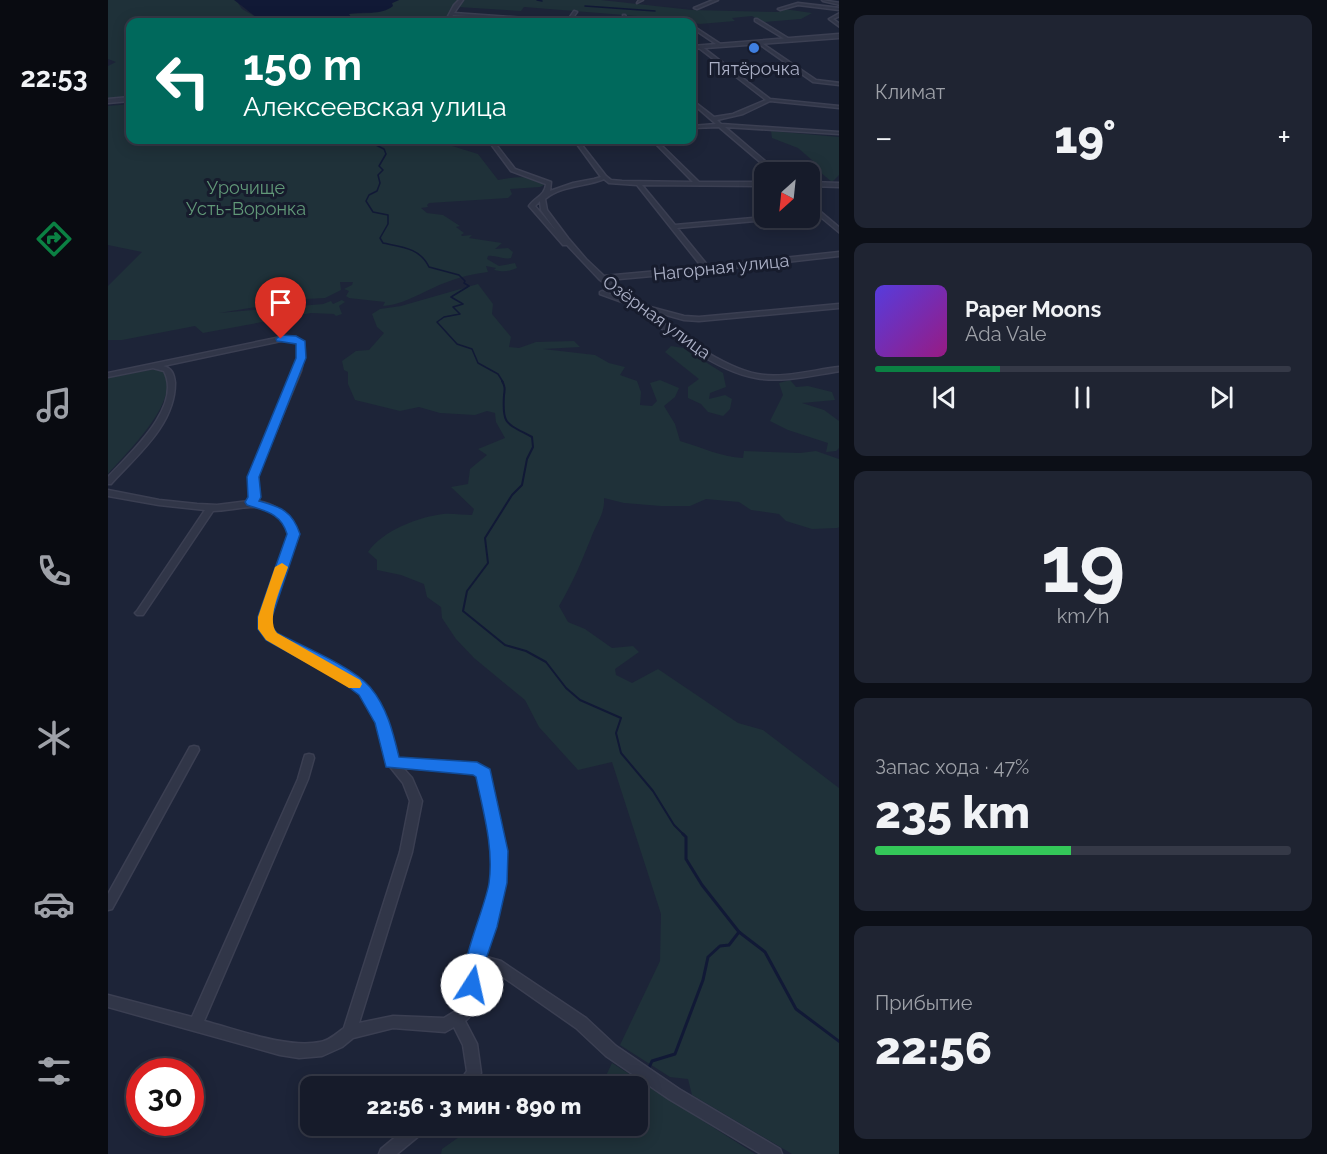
<!DOCTYPE html>
<html lang="ru">
<head>
<meta charset="utf-8">
<style>
  :root { --surface:#161b2a; --page:#1f2432; --text:#f1f3f6; --muted:#9ea1a8; --line:#353947; --accent:#0b8043 }
  body { margin:0; font-family:Raleway,sans-serif; background:var(--page); color:var(--text); height:100vh; display:flex; flex-direction:column; font-size:22px; white-space:nowrap }
  * { box-sizing:border-box; margin:0 }
  p { font-size:20px; color:var(--muted) }
  .icon { flex:none; width:33px; height:33px; fill:none; stroke:currentColor; stroke-width:2; stroke-linecap:round; stroke-linejoin:round }
  .map { position:relative; flex:1; overflow:hidden }
  .side { display:flex; flex-direction:column; gap:15px; padding:15px; background:#0c0f17; width:488px }
  .side>* { flex:none }
  .banner { position:absolute; left:18px; top:18px; width:570px; height:126px; border-radius:12px; box-shadow:0 3px 15px #0003,0 0 0 2px var(--line); background:#00695c; color:#fff; overflow:hidden }
  .needle { width:39px; rotate:207deg }
  .fabs { position:absolute; left:646px; top:162px; display:grid; gap:12px }
  .fabs a { display:grid; place-items:center; width:66px; height:66px; border-radius:12px; background:var(--surface); box-shadow:0 3px 15px #0003,0 0 0 2px var(--line); font-size:30px }
  .speed { position:absolute; left:18px; top:1058px; display:flex; gap:12px; font-size:30px; font-weight:700; text-align:center }
  .speed>* { display:grid; place-content:center; width:78px; height:78px; border-radius:50%; background:var(--surface); box-shadow:0 3px 15px #0003,0 0 0 2px var(--line); line-height:1 }
  .speed .limit { border:9px solid #d22; background:#fff; color:#111 }
  .pin { position:absolute; display:grid; place-items:center; width:51px; height:51px; color:#fff; margin:-62px -26px; border-radius:50% 50% 50% 0; rotate:-45deg; box-shadow:0 0 6px #0007 }
  .pin .icon { rotate:45deg }
  .me { position:absolute; width:66px; margin:-33px; rotate:10deg; stroke-linejoin:round; filter:drop-shadow(0 0 4px #0008) }
  .turn { display:flex; align-items:center; gap:21px; height:126px; padding:0 18px; font-size:27px }
  .turn .icon { width:78px; height:78px; stroke-width:2.5 }
  .turn b { display:block; font-size:42px; line-height:51px }
  .big { font-size:45px; font-weight:800; line-height:1.1 }
  .side .widget { flex:1; display:flex; flex-direction:column; justify-content:center; gap:9px; min-width:0; padding:0 21px; border-radius:12px; background:var(--page) }
  .side .dial { align-items:center; gap:0 }
  .dial b { font-size:78px; line-height:1 }
  .song { display:flex; align-items:center; gap:18px }
  .cover { width:72px; height:72px; border-radius:9px; background:linear-gradient(135deg,hsl(250 70% 55%),hsl(310 70% 35%)) }
  .played { height:6px; border-radius:3px; background:linear-gradient(90deg,var(--accent) 30%,var(--line) 30%) }
  .keys { display:flex; justify-content:space-around; direction:ltr }
  .heat { display:flex; justify-content:space-between; align-items:center; font-size:33px; direction:ltr }
  .charge { height:9px; border-radius:4px; background:linear-gradient(90deg,#34c759 47%,var(--line) 0) }
  .trip { position:absolute; left:192px; top:1076px; width:348px; height:60px; border-radius:12px; background:var(--surface); box-shadow:0 3px 15px #0003,0 0 0 2px var(--line); font-weight:800; line-height:60px; text-align:center }
  main { display:flex; flex:1; min-height:0 }
  .tab-bar { display:flex; flex-direction:column; width:108px; justify-content:space-around; align-items:center; background:#090b11; color:var(--muted) }
  .tab-bar .icon { width:42px; height:42px }
  .tab-bar .on { color:var(--accent) }
  .tab-bar b { font-size:27px; color:var(--text) }
  .map>svg:first-child { display:block }
</style>
</head>
<body>
<main>
<nav class="tab-bar">
<b>22:53</b>
<svg class="icon on" aria-label="directions" viewBox="0 0 24 24"><path d="M12 3l9 9-9 9-9-9zM9 14v-3h6M13 9l2 2-2 2"/></svg>
<svg class="icon" aria-label="music" viewBox="0 0 24 24"><path d="M9 18V5l10-2v13"/><circle cx="6" cy="18" r="3"/><circle cx="16" cy="16" r="3"/></svg>
<svg class="icon" aria-label="phone" viewBox="0 0 24 24"><path d="M5 4h4l2 5-3 2q2 4 5 5l2-3 5 2v4C11 20 4 13 5 4z"/></svg>
<svg class="icon" aria-label="climate" viewBox="0 0 24 24"><path d="M12 3v18M4 7l16 10M4 17L20 7"/></svg>
<svg class="icon" aria-label="car" viewBox="0 0 24 24"><path d="M5 17H2v-5l4-1 3-4h7l3 4 3 1v5h-3M9 17h6M6 11h13"/><circle cx="7" cy="17" r="2"/><circle cx="17" cy="17" r="2"/></svg>
<svg class="icon" aria-label="filters" viewBox="0 0 24 24"><path d="M4 7h16M4 17h16"/><circle cx="9" cy="7" r="2"/><circle cx="15" cy="17" r="2"/></svg>
</nav>
<div class="map">
<svg width="732" height="1154" viewBox="0 0 732 1154">
  <rect width="100%" height="100%" fill="#1d2438"/>
  <g fill="#1f3139">
    <path d="M 0,0 L 128,0 L 134,9 L 157,22 L 22,22 L 22,97 L 0,99 L 0,66 L 8,62 L 0,59 Z"/>
    <path d="M 291,0 L 493,0 L 584,10 L 670,12 L 676,9 L 704,13 L 693,19 L 656,22 L 644,16 L 624,18 L 627,21 L 592,24 L 566,19 L 416,7 L 413,11 L 350,7 L 348,13 L 344,13 L 339,22 L 203,22 L 225,17 L 240,17 L 241,14 L 263,13 Z"/>
    <path d="M 22,104 L 22,140 L 330,140 L 328,141 L 370,154 L 390,180 C 403,177 427,174 436,185 L 432,187 L 402,189 L 404,194 L 400,198 L 321,203 L 319,205 L 320,207 L 313,208 L 319,213 L 335,215 L 352,226 L 348,227 L 356,233 L 353,235 L 354,236 L 364,235 L 361,238 L 394,243 L 387,249 L 400,248 L 405,252 L 403,258 C 394,260 389,255 380,256 L 379,259 L 391,266 L 407,263 L 409,268 C 400,272 395,272 386,270 L 388,268 L 378,266 L 380,272 C 362,274 341,280 325,288 C 309,295 293,305 275,306 L 277,302 L 241,298 L 238,296 L 241,291 L 236,289 L 244,285 L 245,282 L 232,282 L 233,290 L 217,298 L 198,299 L 111,313 L 215,304 L 223,301 L 225,304 L 234,300 L 237,302 L 231,306 L 234,314 L 228,316 L 226,314 L 203,313 L 95,333 L 87,326 L 14,340 L 0,340 L 0,286 L 34,252 L 0,245 L 0,106 Z"/>
    <path d="M 663,131 L 731,137 L 731,175 L 724,182 L 712,172 L 712,167 L 690,148 L 664,138 Z"/>
    <path d="M 370,284 L 385,304 L 384,314 L 403,337 L 401,347 L 411,348 L 428,342 L 466,341 L 472,347 L 435,349 L 487,355 L 501,363 L 517,367 L 512,375 L 529,381 L 533,392 L 532,405 L 544,406 L 549,401 L 542,383 L 552,380 L 571,388 L 567,397 L 556,406 L 567,424 L 572,441 C 593,447 613,457 635,458 L 636,451 L 692,453 L 708,451 L 731,459 L 732,527 L 729,528 L 704,529 L 678,521 L 671,514 L 643,510 L 631,502 L 598,499 L 582,506 L 553,506 L 516,503 L 496,498 C 497,514 488,524 483,538 C 473,563 465,582 451,606 L 460,622 L 477,629 L 504,648 L 525,646 L 531,652 L 507,669 L 508,675 L 524,683 L 550,669 L 630,723 L 655,730 L 731,788 L 731,1154 L 684,1154 L 584,1095 L 580,1079 L 562,1077 L 512,1045 L 552,961 L 553,914 L 504,762 L 470,770 L 431,727 L 417,700 L 366,658 L 348,639 L 334,618 L 333,607 L 319,597 L 316,584 L 293,575 L 269,570 L 269,560 L 260,552 C 274,531 310,517 335,514 C 344,513 355,515 364,515 L 366,509 L 343,487 L 360,484 L 362,469 L 379,455 L 370,449 L 397,438 L 388,422 L 387,413 L 379,411 L 367,415 L 332,413 L 311,407 L 292,411 L 247,400 L 240,384 L 240,372 L 236,370 L 234,361 L 248,351 L 261,350 L 276,333 L 269,327 L 264,314 L 272,309 L 293,306 Z"/>
    <path d="M 563,346 L 575,348 L 615,373 L 618,387 L 602,393 L 601,399 L 617,395 L 624,399 L 622,409 L 615,416 L 600,412 L 593,404 L 580,398 L 580,387 L 591,379 L 557,352 Z"/>
    <path d="M 42,370 L 54,370 C 77,398 17,454 0,474 L 0,378 Z"/>
    <path d="M 682,380 L 688,387 L 700,386 L 724,392 L 727,400 L 694,403 L 716,410 L 731,421 L 731,448 L 728,451 L 718,452 L 720,443 L 680,430 L 662,421 L 675,395 L 671,383 Z"/>
    <path d="M 504,1063 L 647,1154 L 333,1154 L 334,1149 L 368,1125 L 530,1125 L 530,1086 L 493,1086 Z"/>
  </g>
  <path fill="#111936" d="M 126,0 L 291,0 L 284,3 L 285,6 C 273,16 255,11 241,14 L 243,17 C 222,16 171,30 154,21 C 145,16 135,6 126,0 Z"/>
  <g fill="none" stroke-linecap="round" stroke-linejoin="round">
    <g stroke="#111936" stroke-width="1.5">
      <path d="M 429,0 L 434,1"/>
      <path d="M 477,6 L 547,11"/>
      <path d="M 258,140 L 276,149 L 278,154 L 271,166 L 275,170 L 270,175 L 272,183 L 269,191 L 261,195 L 258,201 L 265,212 L 280,215 L 280,224 L 272,238 L 275,243 C 294,247 312,248 321,267 L 351,275 L 357,281 L 356,283 L 361,286 L 343,297 L 355,304 L 345,307 L 352,314 L 336,317 L 329,322 L 349,344 L 364,349 L 370,363 L 390,374 L 395,382"/>
    </g>
    <path stroke="#111936" stroke-width="2" d="M 394,381 C 397,386 397,389 396,395 C 394,425 398,423 424,437 L 425,447 L 419,459 L 414,485 L 404,495 L 377,538 L 380,563 L 359,591 L 355,611 L 397,645 L 418,651 L 438,662 L 458,688 L 472,700 L 513,718 L 508,733 L 513,753 L 545,791 L 566,825 L 576,835"/>
    <g stroke="#111936" stroke-width="3">
      <path d="M 631,932 L 657,952 L 688,1009 L 732,1042"/>
      <path d="M 540,1070 L 544,1061 L 567,1054 L 595,980 L 600,957 L 612,946 L 621,945 L 631,932 L 594,885 L 578,859 L 578,837 L 575,834"/>
      <path d="M 530,1091 L 535,1080"/>
      <path d="M 510,1132 L 513,1125"/>
    </g>
    <defs>
      <g id="minor">
        <path d="M 351,0 L 355,0 L 346,13 L 459,21 L 466,11 L 469,12 L 462,22 L 345,15 L 341,22 L 337,22 L 346,5 Z"/>
        <path d="M 531,0 L 535,0 L 529,3 Z"/>
        <path d="M 605,0 L 610,0 L 589,9 L 586,8 Z"/>
        <path d="M 714,0 L 732,3 L 732,5 L 715,1 Z"/>
        <path d="M 690,3 L 732,8 L 732,10 L 690,5 L 672,10 L 670,9 Z"/>
        <path d="M 732,13 L 732,16 L 725,19 L 732,24 L 732,27 L 721,19 Z"/>
        <path d="M 515,15 L 517,15 L 521,22 L 517,22 Z"/>
        <path d="M 647,19 L 649,19 L 683,40 L 680,41 L 647,21 Z"/>
        <path d="M 584,26 L 585,26 L 614,45 L 611,46 L 584,28 Z"/>
        <path d="M 652,42 L 708,80 L 732,83 L 732,85 L 705,82 L 651,44 Z"/>
        <path d="M 591,46 L 593,46 L 662,99 L 732,106 L 732,108 L 662,101 L 635,114 L 609,120 L 613,124 L 732,132 L 732,134 L 617,127 L 670,172 L 664,172 L 611,127 L 584,128 L 584,126 L 608,124 L 584,103 L 584,100 L 606,117 L 625,114 L 658,100 L 591,48 Z"/>
        <path d="M 380,140 L 407,140 L 405,141 L 386,142 L 407,169 L 443,182 L 442,191 L 465,183 L 486,179 L 493,177 L 466,140 L 470,140 L 498,176 L 503,180 L 514,181 L 585,182 L 544,140 L 548,140 L 591,182 L 657,182 L 657,186 L 534,185 L 567,225 L 657,217 L 661,218 L 659,220 L 569,228 L 600,266 L 732,252 L 732,256 L 599,271 L 500,280 L 531,304 L 576,316 L 591,317 L 732,304 L 732,308 L 591,321 L 576,320 L 537,309 C 566,331 613,367 649,374 C 675,379 705,370 732,367 L 732,371 C 705,375 675,383 648,378 C 606,371 555,330 521,303 L 517,303 L 492,294 L 492,292 L 494,291 L 515,298 L 491,279 L 459,245 L 455,245 L 421,206 C 427,197 437,196 438,184 L 403,171 ZM 496,179 L 501,183 L 529,185 L 594,267 L 496,276 L 478,259 L 460,238 L 439,210 L 437,199 C 454,185 477,187 496,179 ZM 432,201 L 433,210 L 449,232 L 427,206 Z"/>
        <path d="M 702,182 L 732,183 L 732,187 L 702,186 Z"/>
        <path d="M 702,203 L 732,228 L 732,233 L 702,208 Z"/>
        <path d="M 173,337 L 188,337 L 195,342 L 196,358 L 193,371 L 149,477 L 151,497 L 149,501 C 169,504 182,514 189,534 L 162,617 L 162,628 L 167,634 C 198,650 252,674 270,702 C 282,719 284,740 288,759 L 369,764 L 380,771 L 397,851 L 396,883 L 385,927 L 375,956 L 393,961 L 478,1018 L 508,1046 L 571,1089 L 672,1149 L 674,1154 L 653,1154 L 561,1099 L 498,1056 L 468,1028 L 385,970 L 378,967 L 372,971 C 370,987 371,1011 357,1021 L 369,1044 L 373,1073 L 365,1086 L 349,1086 L 359,1071 L 355,1045 L 346,1027 L 337,1032 L 285,1028 L 245,1038 L 234,1047 L 214,1056 L 191,1058 L 172,1055 L 0,1007 L 0,995 L 84,1017 L 190,779 L 196,758 L 197,755 L 201,754 L 205,755 L 206,758 L 200,779 L 96,1021 C 128,1029 179,1049 212,1042 C 221,1041 228,1034 236,1028 L 292,852 L 302,801 L 295,783 L 279,763 L 270,722 L 263,707 L 252,694 L 232,679 L 161,638 L 152,629 L 152,617 L 181,534 C 167,494 136,510 105,511 L 35,615 L 29,615 L 27,613 L 29,611 L 97,510 L 51,505 L 0,496 L 0,490 L 51,500 L 89,504 L 109,505 L 141,501 L 143,497 L 141,477 L 185,371 L 190,358 L 190,344 L 186,341 L 173,341 L 55,366 C 64,368 66,374 67,383 C 67,425 29,455 3,484 L 0,484 L 0,477 C 21,454 75,407 56,371 L 45,368 L 0,377 L 0,373 ZM 295,768 L 366,772 L 371,776 L 385,851 L 384,883 L 373,927 L 361,962 L 356,1000 L 351,1009 L 336,1018 L 285,1016 L 251,1023 L 304,852 L 314,801 L 304,778 Z"/>
        <path d="M 86,746 L 90,747 L 91,750 L 4,909 L 0,910 L 0,894 L 82,747 Z"/>
        <path d="M 302,1125 L 320,1125 L 318,1130 L 289,1154 L 271,1154 L 273,1149 Z"/>
      </g>
      <g id="tertiary">
        <path d="M 732,34 L 732,38 L 584,49 L 584,46 Z"/>
        <path d="M 22,97 L 22,101 L 0,103 L 0,99 Z"/>
      </g>
    </defs>
    <use href="#minor" stroke="#3b3f52" stroke-width="3"/>
    <use href="#tertiary" stroke="#3b3f52" stroke-width="3"/>
    <use href="#minor" fill="#313648" fill-rule="evenodd"/>
    <use href="#tertiary" fill="#313648" fill-rule="evenodd"/>
  </g>
  <path fill="#1a73e8" stroke="#114b97" stroke-width="1.5" d="M 173,335 L 188,336 L 197,341 L 198,358 L 151,477 L 153,497 L 151,501 C 172,507 184,510 192,534 L 164,617 L 164,627 L 169,633 C 194,646 245,667 262,687 C 279,707 285,732 291,757 L 369,762 L 382,769 L 400,851 L 399,883 L 389,927 L 377,962 L 371,991 L 364,994 L 357,991 C 348,970 377,909 381,883 C 386,848 375,811 368,777 L 365,775 L 278,767 L 267,723 L 251,695 L 231,680 L 158,640 L 150,629 L 150,617 L 179,534 C 173,513 157,511 139,505 L 137,502 L 140,497 L 139,477 L 188,358 L 188,344 L 169,341 L 168,339 Z"/>
  <path fill="#f59e0b" d="M 174,563 L 180,567 C 175,583 157,619 169,633 L 252,680 L 254,684 L 252,688 L 241,688 L 158,640 L 150,629 L 150,617 L 167,567 Z"/>
  <circle fill="#3f7fe0" stroke="#171c2d" stroke-width="2" cx="646" cy="48" r="6"/>
  <g text-anchor="middle" dominant-baseline="central" stroke-width="6" stroke-linejoin="round" paint-order="stroke">
    <g font-size="18" fill="#abb0c6" stroke="#171c2d">
      <text x="646" y="68">Пятёрочка</text>
    </g>
    <g font-size="18" fill="#619878" stroke="#171c2d">
      <text x="138" y="187">Урочище<tspan x="138" dy="21">Усть-Воронка</tspan></text>
    </g>
    <g font-size="18" fill="#abb0c6" stroke="#171c2d">
      <text transform="translate(613 267) rotate(-6)">Нагорная улица</text>
      <text transform="translate(549 317) rotate(36)">Озёрная улица</text>
    </g>
  </g>
</svg>
<div class="fabs">
<a><svg class="needle" viewBox="-14 -14 28 28"><path d="M0-13l5 13h-10z" fill="#e53935"/><path d="M0 13l5-13h-10z" fill="#9ea1a8"/></svg></a>
</div>
<div class="speed"><div class="limit">30</div></div>
<div class="pin" style="left:173px;top:339px;background:#d93025"><svg class="icon" aria-label="arrive" viewBox="0 0 24 24"><path d="M6 21V4h12l-3 4 3 4H6"/></svg></div>
<svg class="me" style="left:364px;top:985px" viewBox="-20 -20 40 40"><circle r="19" fill="#fff"/><path d="M0-13L10 11 0 6-10 11z" fill="#1a73e8"/></svg>
<div class="trip">22:56 · 3 мин · 890 m</div>
<div class="banner">
<div class="turn"><svg class="icon" aria-label="left" viewBox="0 0 24 24"><path d="M17 20v-9H6M10 6l-5 5 5 5"/></svg><div><b>150 m</b>Алексеевская улица</div></div>
</div>
</div>
<section class="side">
<div class="widget"><p>Климат</p>
<div class="heat"><a>−</a><b class="big">19°</b><a>+</a></div>
</div>
<div class="widget">
<div class="song"><i class="cover"></i><div><b>Paper Moons</b><p>Ada Vale</p></div></div>
<div class="played"></div>
<div class="keys"><svg class="icon" aria-label="previous" viewBox="0 0 24 24"><path d="M18 5L8 12l10 7zM5 5v14"/></svg><svg class="icon" aria-label="pause" viewBox="0 0 24 24"><path d="M8 5v14M16 5v14"/></svg><svg class="icon" aria-label="next" viewBox="0 0 24 24"><path d="M6 5l10 7-10 7zM19 5v14"/></svg></div>
</div>
<div class="widget dial"><b>19</b><p>km/h</p></div>
<div class="widget"><p>Запас хода · 47%</p><b class="big">235 km</b><div class="charge"></div></div>
<div class="widget"><p>Прибытие</p><b class="big">22:56</b></div>
</section>
</main>
</body>
</html>
